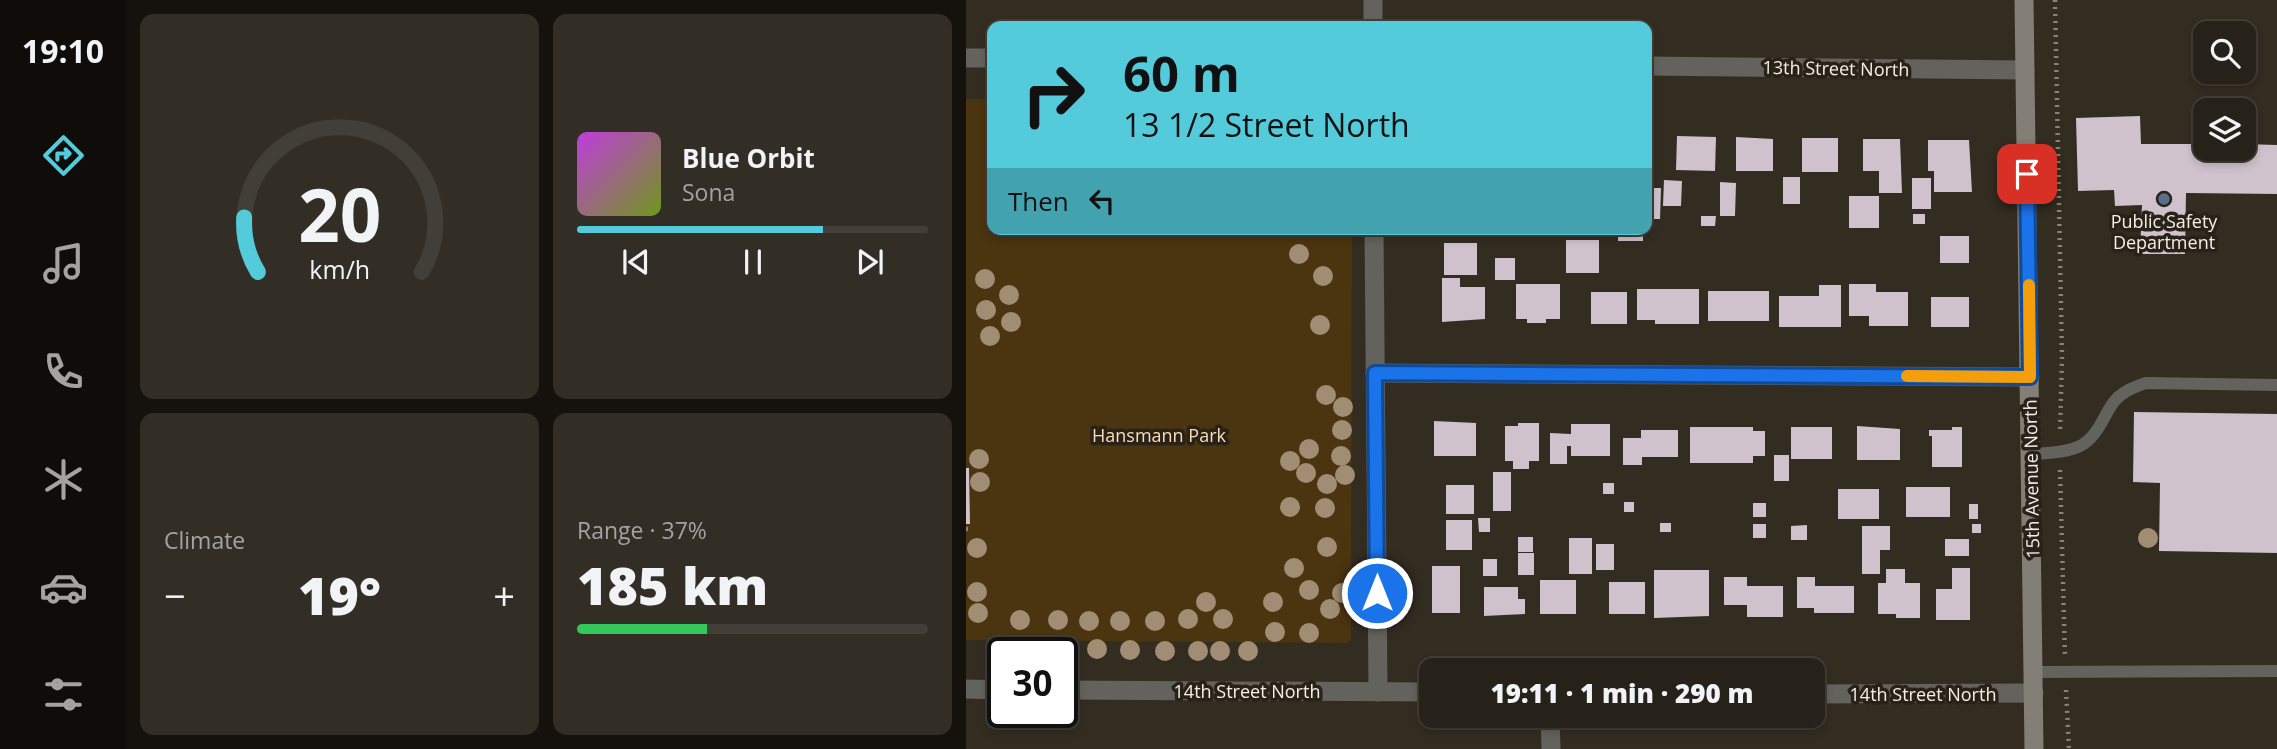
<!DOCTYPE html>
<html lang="en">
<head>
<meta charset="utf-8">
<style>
  :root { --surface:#262119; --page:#322e26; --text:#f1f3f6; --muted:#a4a3a2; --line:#423e38; --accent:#53cbdb }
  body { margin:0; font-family:"Open Sans",sans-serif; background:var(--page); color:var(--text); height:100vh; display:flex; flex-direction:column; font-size:26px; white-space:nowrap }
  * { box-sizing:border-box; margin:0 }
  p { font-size:23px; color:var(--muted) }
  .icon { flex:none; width:38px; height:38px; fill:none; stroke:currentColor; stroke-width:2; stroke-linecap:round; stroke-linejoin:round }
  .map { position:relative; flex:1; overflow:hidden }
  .drawer { display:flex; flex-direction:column; gap:14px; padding:14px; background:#15120e; width:840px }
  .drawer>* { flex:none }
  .guide { position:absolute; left:21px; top:21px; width:665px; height:214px; border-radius:14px; box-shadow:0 4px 10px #0003,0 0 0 2px var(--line); background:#53cbdb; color:#111; overflow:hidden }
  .tools { position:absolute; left:1227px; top:21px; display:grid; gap:14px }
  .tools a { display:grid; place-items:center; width:63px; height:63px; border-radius:14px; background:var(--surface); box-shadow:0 4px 10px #0003,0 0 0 2px var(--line); font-size:35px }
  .speed { position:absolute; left:21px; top:637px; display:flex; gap:14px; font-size:35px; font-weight:700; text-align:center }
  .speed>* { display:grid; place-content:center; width:91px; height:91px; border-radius:50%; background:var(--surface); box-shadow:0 4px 10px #0003,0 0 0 2px var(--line); line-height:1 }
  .speed .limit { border:4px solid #111; border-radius:10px; background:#fff; color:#111 }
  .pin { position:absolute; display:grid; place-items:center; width:60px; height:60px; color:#fff; margin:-30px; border-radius:14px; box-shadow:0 4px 10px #0006 }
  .me { position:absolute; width:77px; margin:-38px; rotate:0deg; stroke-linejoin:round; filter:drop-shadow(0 0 5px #0008) }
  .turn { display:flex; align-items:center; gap:24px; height:147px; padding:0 21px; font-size:32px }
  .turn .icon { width:91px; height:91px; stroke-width:2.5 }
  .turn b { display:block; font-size:49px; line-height:60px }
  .then { display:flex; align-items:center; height:66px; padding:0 21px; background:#0003; gap:14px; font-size:26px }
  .big { font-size:52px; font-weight:800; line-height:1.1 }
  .drawer .tile { flex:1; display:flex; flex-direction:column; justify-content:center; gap:10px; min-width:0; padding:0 24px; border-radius:14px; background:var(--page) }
  .drawer .dial { align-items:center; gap:0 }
  .dial svg { height:182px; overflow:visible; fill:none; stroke:var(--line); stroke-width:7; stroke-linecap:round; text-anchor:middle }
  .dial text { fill:var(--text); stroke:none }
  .song { display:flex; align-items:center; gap:21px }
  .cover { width:84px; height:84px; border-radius:10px; background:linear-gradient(135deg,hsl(290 70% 55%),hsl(80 70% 35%)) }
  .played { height:7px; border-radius:4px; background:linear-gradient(90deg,var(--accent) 70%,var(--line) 70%) }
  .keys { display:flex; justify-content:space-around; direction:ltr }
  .heat { display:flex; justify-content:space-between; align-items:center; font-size:38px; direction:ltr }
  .charge { height:10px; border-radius:5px; background:linear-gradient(90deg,#34c759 37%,var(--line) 0) }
  .drawer .tiles { flex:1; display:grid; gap:14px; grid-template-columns:repeat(2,1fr) }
  .trip { position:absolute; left:453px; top:658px; width:406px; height:70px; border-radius:14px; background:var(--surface); box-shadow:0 4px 10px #0003,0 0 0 2px var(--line); font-weight:800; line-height:70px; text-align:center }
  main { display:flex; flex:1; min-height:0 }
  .menu { display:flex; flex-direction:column; width:126px; justify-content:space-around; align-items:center; background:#0f0d0a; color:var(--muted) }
  .menu .icon { width:49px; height:49px }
  .menu .active { color:var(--accent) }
  .menu b { font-size:32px; color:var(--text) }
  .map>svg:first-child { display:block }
</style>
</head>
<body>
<main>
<nav class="menu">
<b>19:10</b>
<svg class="icon active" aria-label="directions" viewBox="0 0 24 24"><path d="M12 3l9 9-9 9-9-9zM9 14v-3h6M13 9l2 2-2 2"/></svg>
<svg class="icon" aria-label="music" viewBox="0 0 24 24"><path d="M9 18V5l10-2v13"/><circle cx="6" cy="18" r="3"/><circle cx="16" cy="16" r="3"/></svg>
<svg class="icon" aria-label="phone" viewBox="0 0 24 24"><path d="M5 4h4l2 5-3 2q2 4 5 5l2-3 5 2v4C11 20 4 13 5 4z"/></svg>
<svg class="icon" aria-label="climate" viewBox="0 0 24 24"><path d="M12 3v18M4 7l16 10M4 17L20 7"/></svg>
<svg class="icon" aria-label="car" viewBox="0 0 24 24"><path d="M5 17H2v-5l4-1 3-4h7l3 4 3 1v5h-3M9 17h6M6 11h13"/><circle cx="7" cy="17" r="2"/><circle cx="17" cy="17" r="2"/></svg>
<svg class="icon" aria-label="filters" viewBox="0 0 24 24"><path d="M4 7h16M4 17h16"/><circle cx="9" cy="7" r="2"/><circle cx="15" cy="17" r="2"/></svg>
</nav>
<section class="drawer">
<div class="tiles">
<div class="tile dial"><svg viewBox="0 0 100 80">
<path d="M14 69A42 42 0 1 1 86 69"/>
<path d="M14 69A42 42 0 0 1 8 45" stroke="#53cbdb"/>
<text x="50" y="56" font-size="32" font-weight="700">20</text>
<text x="50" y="72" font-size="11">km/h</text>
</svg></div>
<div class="tile">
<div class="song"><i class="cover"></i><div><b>Blue Orbit</b><p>Sona</p></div></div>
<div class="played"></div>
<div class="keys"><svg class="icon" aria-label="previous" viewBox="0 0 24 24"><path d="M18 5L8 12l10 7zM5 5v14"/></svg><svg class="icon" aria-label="pause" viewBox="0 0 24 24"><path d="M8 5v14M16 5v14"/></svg><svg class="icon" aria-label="next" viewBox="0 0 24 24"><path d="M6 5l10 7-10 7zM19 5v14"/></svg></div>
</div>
<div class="tile"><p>Climate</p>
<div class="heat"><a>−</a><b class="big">19°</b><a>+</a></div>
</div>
<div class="tile"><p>Range · 37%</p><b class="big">185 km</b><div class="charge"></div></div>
</div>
</section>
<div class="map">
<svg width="1311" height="749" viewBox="0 0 1311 749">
  <rect width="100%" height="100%" fill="#332c21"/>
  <path fill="#4b3410" d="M 0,99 L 26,99 L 26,229 L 386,229 L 385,640 L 380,643 L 0,640 Z"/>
  <g fill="#cfc2cd">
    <path d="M 1174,116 L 1175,144 L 1239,144 L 1239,149 L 1278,149 L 1278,144 L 1311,145 L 1311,194 L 1220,193 L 1219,254 L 1174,254 L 1176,205 L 1149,206 L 1148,190 L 1112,191 L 1110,118 Z"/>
    <path d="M 711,136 L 750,137 L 749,171 L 710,170 Z"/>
    <path d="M 770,137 L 807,139 L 807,171 L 770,171 Z"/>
    <rect x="836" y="138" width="36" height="34"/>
    <path d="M 897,139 L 934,139 L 936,193 L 913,193 L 913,171 L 897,171 Z"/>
    <path d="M 681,140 L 688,140 L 687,173 L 681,172 Z"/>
    <path d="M 962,140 L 1003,140 L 1006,192 L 968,192 L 968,171 L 962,171 Z"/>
    <rect x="817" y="177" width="17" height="27"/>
    <rect x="946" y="178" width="19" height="31"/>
    <path d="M 698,180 L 716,181 L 715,206 L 697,206 Z"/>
    <path d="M 754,182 L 770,183 L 769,216 L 754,216 Z"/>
    <path d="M 681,188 L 695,188 L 694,219 L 681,219 Z"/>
    <rect x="883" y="196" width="30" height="32"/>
    <rect x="947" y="214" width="12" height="10"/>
    <path d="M 735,216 L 750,216 L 749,226 L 735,226 Z"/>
    <rect x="652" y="229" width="25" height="12"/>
    <rect x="974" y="236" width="29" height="27"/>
    <rect x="600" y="240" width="33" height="33"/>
    <rect x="478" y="243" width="33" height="32"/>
    <rect x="529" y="258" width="20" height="22"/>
    <path d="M 476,278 L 494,278 L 494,287 L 519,287 L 519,319 L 476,322 Z"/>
    <path d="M 550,284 L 594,284 L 594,319 L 580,319 L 580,323 L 561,323 L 561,319 L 550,319 Z"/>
    <path d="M 883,284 L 910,284 L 910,292 L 942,292 L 942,326 L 903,326 L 903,316 L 883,316 Z"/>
    <path d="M 853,285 L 875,285 L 875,327 L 813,327 L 813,296 L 853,296 Z"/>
    <path d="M 671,289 L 733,289 L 733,324 L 689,324 L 689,320 L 671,320 Z"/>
    <rect x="742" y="291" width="61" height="30"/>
    <rect x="625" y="292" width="36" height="32"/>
    <rect x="965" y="297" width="38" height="30"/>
    <path d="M 1168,412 L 1311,414 L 1311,553 L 1193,551 L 1194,483 L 1167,482 Z"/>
    <path d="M 468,421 L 510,423 L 510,456 L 468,456 Z"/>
    <path d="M 552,423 L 573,423 L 573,461 L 563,461 L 563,469 L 547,469 L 547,461 L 539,461 L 539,426 L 552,426 Z"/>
    <path d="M 605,424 L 644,424 L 644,456 L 605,456 L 605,446 L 601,446 L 601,464 L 584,464 L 584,433 L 605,434 Z"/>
    <path d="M 891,426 L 934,429 L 934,460 L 891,460 Z"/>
    <path d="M 724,427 L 787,427 L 787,431 L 799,431 L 799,456 L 787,456 L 787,463 L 724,463 Z"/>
    <rect x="825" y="427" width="41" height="32"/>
    <path d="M 986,427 L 996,427 L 996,467 L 966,467 L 966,436 L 963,436 L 963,430 L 986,430 Z"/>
    <path d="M 675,430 L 712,430 L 712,457 L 676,457 L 676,465 L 657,465 L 657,438 L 675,438 Z"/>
    <rect x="808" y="455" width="15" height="26"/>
    <path d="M 0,468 L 3,468 L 4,524 L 0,524 Z"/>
    <rect x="527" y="472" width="18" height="39"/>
    <rect x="637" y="483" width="11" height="11"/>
    <rect x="480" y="485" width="28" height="29"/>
    <rect x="940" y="487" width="44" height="30"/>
    <rect x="872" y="489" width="41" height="30"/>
    <rect x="658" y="502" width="10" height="10"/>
    <rect x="787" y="503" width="13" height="14"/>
    <rect x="1003" y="504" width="9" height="15"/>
    <path d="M 512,518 L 524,518 L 524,532 L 513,532 Z"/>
    <rect x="480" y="520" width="26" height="30"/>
    <rect x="694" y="523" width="11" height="9"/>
    <rect x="787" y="524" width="13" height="14"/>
    <rect x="1006" y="524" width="9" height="9"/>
    <path d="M 841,525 L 841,540 L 825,540 L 825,526 Z"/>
    <path d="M 896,526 L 924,526 L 924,550 L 914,550 L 914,574 L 896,574 Z"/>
    <rect x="552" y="537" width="15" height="15"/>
    <rect x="603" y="538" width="23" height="36"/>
    <rect x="979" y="539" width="24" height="17"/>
    <rect x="630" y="544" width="18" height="26"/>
    <rect x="552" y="553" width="16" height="22"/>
    <rect x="517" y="559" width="14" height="17"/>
    <rect x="466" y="566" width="28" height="47"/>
    <path d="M 986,568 L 1004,568 L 1004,620 L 970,620 L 970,589 L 986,589 Z"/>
    <path d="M 920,569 L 939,569 L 939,583 L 954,583 L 954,618 L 930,618 L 930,614 L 912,614 L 912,583 L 920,583 Z"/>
    <path d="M 688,570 L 743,570 L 743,616 L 688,618 Z"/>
    <path d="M 758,577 L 781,577 L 781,586 L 817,586 L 817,617 L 781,617 L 781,605 L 758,605 Z"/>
    <path d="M 831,577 L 849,577 L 849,586 L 888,586 L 888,613 L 848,613 L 848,608 L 831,608 Z"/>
    <rect x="574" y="580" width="36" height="34"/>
    <rect x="643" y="582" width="36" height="32"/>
    <path d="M 518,587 L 552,587 L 552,599 L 559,599 L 559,614 L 518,616 Z"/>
  </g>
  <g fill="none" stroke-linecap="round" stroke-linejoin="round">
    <g stroke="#898379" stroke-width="4.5" stroke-dasharray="2 5" stroke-linecap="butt">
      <path d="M 1089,0 L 1096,357 L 1094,433"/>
      <path d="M 1094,470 L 1099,657"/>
      <path d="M 0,529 L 3,529"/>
      <path d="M 1100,690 L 1103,749"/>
    </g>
    <g stroke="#64625c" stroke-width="12">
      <path d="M 1065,454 C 1081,453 1099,453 1114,446 C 1131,438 1137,417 1147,403 C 1155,392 1168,387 1180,383 L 1311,385"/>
      <path d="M 1067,672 L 1311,671"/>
    </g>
    <g stroke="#64625c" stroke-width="19">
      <path d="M 407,26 L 407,0"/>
      <path d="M 0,58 L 26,58"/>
      <path d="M 681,66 L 1059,70"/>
      <path d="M 408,229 L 412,692"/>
      <path d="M 409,373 L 1064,377"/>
      <path d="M 584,716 L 585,749"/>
    </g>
    <g stroke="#64625c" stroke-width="19">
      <path d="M 0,689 L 37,690"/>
      <path d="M 96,690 L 466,692"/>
      <path d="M 847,694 L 1068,693"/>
    </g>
    <path stroke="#837f76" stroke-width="19" d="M 1058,0 L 1068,749"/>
  </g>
  <g fill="#a18d73">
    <circle cx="333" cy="254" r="10"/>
    <circle cx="357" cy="276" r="10"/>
    <circle cx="19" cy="279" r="10"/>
    <circle cx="43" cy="295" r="10"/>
    <circle cx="20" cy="310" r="10"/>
    <circle cx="45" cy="322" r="10"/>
    <circle cx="354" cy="325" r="10"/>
    <circle cx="24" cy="336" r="10"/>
    <circle cx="360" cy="395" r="10"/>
    <circle cx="377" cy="407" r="10"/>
    <circle cx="376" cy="430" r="10"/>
    <circle cx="343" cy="449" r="10"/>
    <circle cx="375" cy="456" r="10"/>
    <circle cx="13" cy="459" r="10"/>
    <circle cx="324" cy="461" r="10"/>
    <circle cx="340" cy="473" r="10"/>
    <circle cx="379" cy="475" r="10"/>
    <circle cx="14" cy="482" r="10"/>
    <circle cx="361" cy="484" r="10"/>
    <circle cx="324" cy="507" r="10"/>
    <circle cx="359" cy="508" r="10"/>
    <circle cx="1182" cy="538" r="10"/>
    <circle cx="361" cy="547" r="10"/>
    <circle cx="11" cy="548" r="10"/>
    <circle cx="328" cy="568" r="10"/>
    <circle cx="343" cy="590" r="10"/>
    <circle cx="11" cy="592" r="10"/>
    <circle cx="376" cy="593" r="10"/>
    <circle cx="240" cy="602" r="10"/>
    <circle cx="307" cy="602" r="10"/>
    <circle cx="364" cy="609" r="10"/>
    <circle cx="12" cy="613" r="10"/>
    <circle cx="222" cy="619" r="10"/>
    <circle cx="257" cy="619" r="10"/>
    <circle cx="54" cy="620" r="10"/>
    <circle cx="92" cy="620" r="10"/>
    <circle cx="123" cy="621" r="10"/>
    <circle cx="154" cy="621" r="10"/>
    <circle cx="189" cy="621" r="10"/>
    <circle cx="309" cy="632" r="10"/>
    <circle cx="343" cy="633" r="10"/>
    <circle cx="131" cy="649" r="10"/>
    <circle cx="164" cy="650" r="10"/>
    <circle cx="199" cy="651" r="10"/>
    <circle cx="232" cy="651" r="10"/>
    <circle cx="254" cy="651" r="10"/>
    <circle cx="282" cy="651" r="10"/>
  </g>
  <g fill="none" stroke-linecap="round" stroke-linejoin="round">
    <defs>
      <path id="route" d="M 411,593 L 409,373 L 1064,377 L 1061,174"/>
    </defs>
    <use href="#route" stroke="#114b97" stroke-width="18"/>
    <use href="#route" stroke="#1a73e8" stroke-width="12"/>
    <path stroke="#f59e0b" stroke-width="12" d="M 941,376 L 1064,377 L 1063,285"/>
  </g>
  <circle fill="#5c6f8a" stroke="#292218" stroke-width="2.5" cx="1198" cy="199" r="7"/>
  <g text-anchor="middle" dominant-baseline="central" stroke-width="7" stroke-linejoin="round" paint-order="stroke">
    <g font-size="18" fill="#f4efe8" stroke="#292218">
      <text transform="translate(870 68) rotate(1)">13th Street North</text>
      <text transform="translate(1065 479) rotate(-91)">15th Avenue North</text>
      <text x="281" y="691">14th Street North</text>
      <text x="957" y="694">14th Street North</text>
    </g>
    <g font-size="18" fill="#f4efe8" stroke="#292218">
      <text x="1198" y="221">Public Safety<tspan x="1198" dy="21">Department</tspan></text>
    </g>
    <g font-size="18" fill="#fbddb6" stroke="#292218">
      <text x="193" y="435">Hansmann Park</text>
    </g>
  </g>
</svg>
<div class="tools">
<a><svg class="icon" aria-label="search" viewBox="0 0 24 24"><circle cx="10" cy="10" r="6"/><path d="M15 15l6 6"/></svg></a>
<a><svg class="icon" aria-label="layers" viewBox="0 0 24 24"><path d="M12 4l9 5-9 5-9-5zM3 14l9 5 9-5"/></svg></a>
</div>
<div class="speed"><div class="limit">30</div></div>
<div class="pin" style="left:1061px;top:174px;background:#d93025"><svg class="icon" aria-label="arrive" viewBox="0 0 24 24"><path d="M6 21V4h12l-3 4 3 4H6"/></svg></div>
<svg class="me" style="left:411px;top:593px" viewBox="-20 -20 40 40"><circle r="17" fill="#1a73e8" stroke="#fff" stroke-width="3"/><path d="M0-11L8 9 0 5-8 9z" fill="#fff"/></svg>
<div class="trip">19:11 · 1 min · 290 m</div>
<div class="guide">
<div class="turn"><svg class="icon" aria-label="right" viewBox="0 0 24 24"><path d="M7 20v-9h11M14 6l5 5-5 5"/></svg><div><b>60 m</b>13 1/2 Street North</div></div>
<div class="then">Then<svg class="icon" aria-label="left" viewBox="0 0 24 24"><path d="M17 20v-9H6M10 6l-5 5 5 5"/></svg></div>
</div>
</div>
</main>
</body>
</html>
